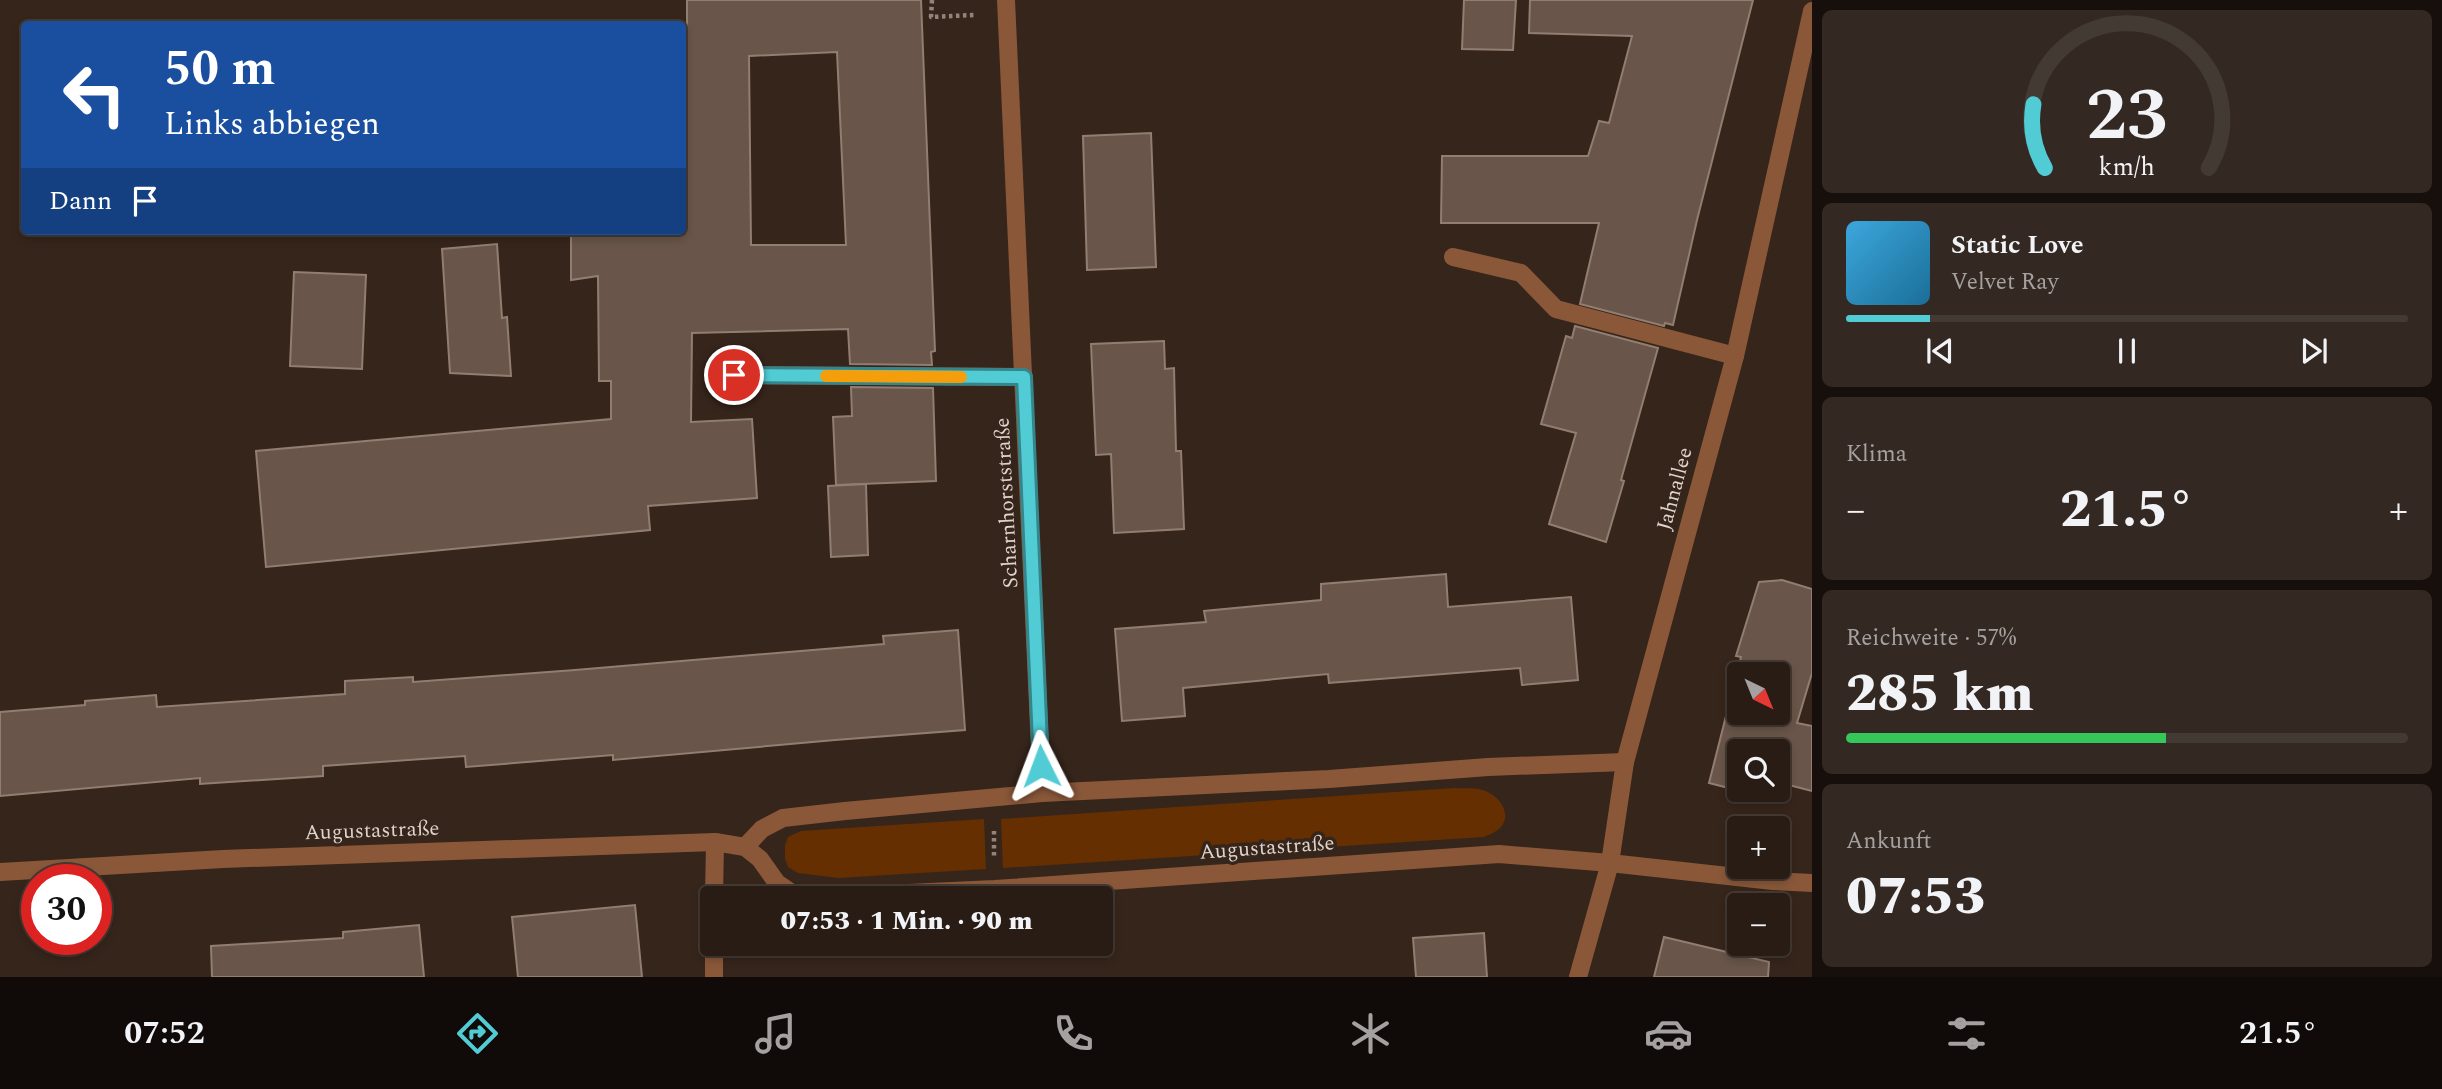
<!DOCTYPE html>
<html lang="de">
<head>
<meta charset="utf-8">
<style>
  :root { --surface:#281c14; --page:#342922; --text:#f1f3f6; --muted:#a5a1a0; --line:#443a34; --accent:#51ccd5 }
  body { margin:0; font-family:Spectral,serif; background:var(--page); color:var(--text); height:100vh; display:flex; flex-direction:column; font-size:26px; white-space:nowrap }
  * { box-sizing:border-box; margin:0 }
  p { font-size:23px; color:var(--muted) }
  .icon { flex:none; width:38px; height:38px; fill:none; stroke:currentColor; stroke-width:2; stroke-linecap:round; stroke-linejoin:round }
  .map { position:relative; flex:1; overflow:hidden }
  .panel { display:flex; flex-direction:column; gap:10px; padding:10px; background:#160f0b; width:630px }
  .panel>* { flex:none }
  .top-card { position:absolute; left:21px; top:21px; width:665px; height:214px; border-radius:7px; box-shadow:0 4px 10px #0003,0 0 0 2px var(--line); background:#1a4fa0; color:#fff; overflow:hidden }
  .needle { width:46px; rotate:137deg }
  .tools { position:absolute; left:1727px; top:662px; display:grid; gap:14px }
  .tools a { display:grid; place-items:center; width:63px; height:63px; border-radius:7px; background:var(--surface); box-shadow:0 4px 10px #0003,0 0 0 2px var(--line); font-size:35px }
  .speed { position:absolute; left:21px; top:864px; display:flex; gap:14px; font-size:35px; font-weight:700; text-align:center }
  .speed>* { display:grid; place-content:center; width:91px; height:91px; border-radius:50%; background:var(--surface); box-shadow:0 4px 10px #0003,0 0 0 2px var(--line); line-height:1 }
  .speed .limit { border:10px solid #d22; background:#fff; color:#111 }
  .pin { position:absolute; display:grid; place-items:center; width:60px; height:60px; color:#fff; margin:-30px; border:4px solid #fff; border-radius:50%; box-shadow:0 2px 7px #0007 }
  .me { position:absolute; width:77px; margin:-38px; rotate:357deg; stroke-linejoin:round; filter:drop-shadow(0 0 5px #0008) }
  .turn { display:flex; align-items:center; gap:24px; height:147px; padding:0 28px; font-size:32px }
  .turn .icon { width:91px; height:91px; stroke-width:2.5 }
  .turn b { display:block; font-size:49px; line-height:60px }
  .then { display:flex; align-items:center; height:66px; padding:0 28px; background:#0003; gap:14px; font-size:26px }
  .big { font-size:52px; font-weight:800; line-height:1.1 }
  .panel .tile { flex:1; display:flex; flex-direction:column; justify-content:center; gap:10px; min-width:0; padding:0 24px; border-radius:10px; background:var(--page) }
  .panel .dial { align-items:center; gap:0 }
  .dial svg { height:182px; overflow:visible; fill:none; stroke:var(--line); stroke-width:7; stroke-linecap:round; text-anchor:middle }
  .dial text { fill:var(--text); stroke:none }
  .song { display:flex; align-items:center; gap:21px }
  .cover { width:84px; height:84px; border-radius:10px; background:linear-gradient(135deg,hsl(200 70% 55%),hsl(200 70% 35%)) }
  .played { height:7px; border-radius:4px; background:linear-gradient(90deg,var(--accent) 15%,var(--line) 15%) }
  .keys { display:flex; justify-content:space-around; direction:ltr }
  .heat { display:flex; justify-content:space-between; align-items:center; font-size:38px; direction:ltr }
  .charge { height:10px; border-radius:5px; background:linear-gradient(90deg,#34c759 57%,var(--line) 0) }
  .trip { position:absolute; left:700px; top:886px; width:413px; height:70px; border-radius:7px; background:var(--surface); box-shadow:0 4px 10px #0003,0 0 0 2px var(--line); font-weight:800; line-height:70px; text-align:center }
  .tab-bar { display:flex; height:112px; justify-content:space-around; align-items:center; background:#100b08; color:var(--muted) }
  .tab-bar .icon { width:49px; height:49px }
  .tab-bar .on { color:var(--accent) }
  .tab-bar b { font-size:32px; color:var(--text) }
  main { display:flex; flex:1; min-height:0 }
  .map>svg:first-child { display:block }
</style>
</head>
<body>
<main>
<div class="map">
<svg width="1812" height="977" viewBox="0 0 1812 977">
  <rect width="100%" height="100%" fill="#36251b"/>
  <g fill="#662f01">
    <path d="M 1454,788 C 1463,789 1474,787 1482,790 C 1496,793 1511,810 1503,824 C 1499,831 1491,834 1484,837 L 1003,868 L 1001,819 Z"/>
    <path d="M 984,819 L 986,869 L 838,878 L 798,873 L 788,867 L 785,859 L 785,845 L 788,837 L 801,831 Z"/>
  </g>
  <g fill="#695549" stroke="#927d71" stroke-width="2" fill-rule="evenodd">
    <path d="M 687,0 L 921,0 L 935,351 L 931,352 L 932,365 L 850,364 L 848,329 L 692,333 L 691,422 L 752,419 L 757,498 L 648,506 L 650,530 L 266,567 L 256,451 L 611,419 L 611,381 L 599,381 L 598,276 L 571,280 L 571,231 L 682,231 L 682,120 L 687,119 ZM 837,52 L 846,245 L 751,245 L 749,56 Z"/>
    <path d="M 1464,0 L 1516,0 L 1513,50 L 1462,49 Z"/>
    <path d="M 1530,0 L 1753,0 L 1697,220 L 1673,325 L 1665,323 L 1664,326 L 1580,304 L 1599,223 L 1441,223 L 1442,156 L 1588,156 L 1599,121 L 1609,123 L 1632,36 L 1529,33 Z"/>
    <path d="M 1151,133 L 1156,267 L 1087,270 L 1083,136 Z"/>
    <path d="M 497,244 L 502,318 L 507,317 L 511,376 L 450,373 L 442,249 Z"/>
    <path d="M 294,272 L 366,275 L 362,369 L 290,366 Z"/>
    <path d="M 1575,326 L 1658,348 L 1621,480 L 1624,481 L 1606,542 L 1549,524 L 1576,433 L 1541,424 L 1566,336 L 1572,338 Z"/>
    <path d="M 1164,341 L 1165,369 L 1174,368 L 1176,451 L 1181,451 L 1184,529 L 1114,533 L 1111,454 L 1096,455 L 1091,344 Z"/>
    <path d="M 851,387 L 933,388 L 936,481 L 836,485 L 833,417 L 852,416 Z"/>
    <path d="M 866,484 L 868,555 L 831,557 L 828,486 Z"/>
    <path d="M 1446,574 L 1448,607 L 1571,597 L 1578,680 L 1522,685 L 1520,668 L 1329,683 L 1328,674 L 1183,688 L 1185,716 L 1122,721 L 1115,629 L 1206,622 L 1204,611 L 1321,600 L 1321,584 Z"/>
    <path d="M 1782,580 L 1812,589 L 1812,673 L 1797,723 L 1812,726 L 1812,791 L 1781,783 L 1776,800 L 1709,783 L 1741,657 L 1736,656 L 1759,582 ZM 1740,674 L 1778,674 L 1778,712 L 1740,712 ZM 1740,751 L 1778,751 L 1778,789 L 1740,789 Z"/>
    <path d="M 958,630 L 965,730 L 835,740 L 613,760 L 613,755 L 466,767 L 465,756 L 323,766 L 323,776 L 200,784 L 200,778 L 0,796 L 0,712 L 85,705 L 85,701 L 156,695 L 157,707 L 345,694 L 345,681 L 413,677 L 413,682 L 575,670 L 884,644 L 883,636 Z"/>
    <path d="M 635,905 L 642,977 L 518,977 L 512,917 Z"/>
    <path d="M 419,925 L 424,977 L 212,977 L 211,946 L 343,938 L 343,932 Z"/>
    <path d="M 1484,933 L 1487,977 L 1416,977 L 1413,938 Z"/>
    <path d="M 1664,937 L 1769,962 L 1768,977 L 1654,977 Z"/>
  </g>
  <g fill="none" stroke-linecap="round" stroke-linejoin="round">
    <g stroke="#92847c" stroke-width="4.5" stroke-dasharray="3.5 3.5" stroke-linecap="butt">
      <path d="M 932,0 L 931,17 L 974,15"/>
      <path d="M 994,831 L 994,857"/>
    </g>
    <g stroke="#8a5839" stroke-width="18">
      <path d="M 1453,257 L 1521,273 L 1556,309 L 1735,356"/>
      <path d="M 734,375 L 1024,377"/>
    </g>
    <g stroke="#8a5839" stroke-width="18">
      <path d="M 1006,0 L 1042,793"/>
      <path d="M 745,847 L 762,829 L 783,818 L 845,811 L 1042,793 L 1329,779 L 1488,767 L 1625,762"/>
      <path d="M 0,872 L 223,859 L 715,842 L 745,847 L 760,859 L 777,883 L 799,898 L 995,889 L 1499,854 L 1610,863 L 1773,881 L 1812,883"/>
      <path d="M 714,898 L 715,842"/>
      <path d="M 714,977 L 714,943"/>
      <path d="M 1578,977 L 1610,863 L 1625,762 L 1735,356 L 1812,11"/>
    </g>
  </g>
  <g fill="none" stroke-linecap="round" stroke-linejoin="round">
    <defs>
      <path id="route" d="M 734,375 L 1024,377 L 1041,766"/>
    </defs>
    <use href="#route" stroke="#35858a" stroke-width="18"/>
    <use href="#route" stroke="#51ccd5" stroke-width="12"/>
    <path stroke="#f59e0b" stroke-width="12" d="M 826,376 L 961,377"/>
  </g>
  <g text-anchor="middle" dominant-baseline="central" stroke-width="7" stroke-linejoin="round" paint-order="stroke">
    <g font-size="21" fill="#dfd3cc" stroke="#36251b">
      <text transform="translate(1675 489) rotate(-75)">Jahnallee</text>
      <text transform="translate(1007 503) rotate(-93)">Scharnhorststraße</text>
      <text transform="translate(372 831) rotate(-2)">Augustastraße</text>
      <text transform="translate(1267 848) rotate(-4)">Augustastraße</text>
    </g>
  </g>
</svg>
<div class="tools">
<a><svg class="needle" viewBox="-14 -14 28 28"><path d="M0-13l5 13h-10z" fill="#e53935"/><path d="M0 13l5-13h-10z" fill="#a5a1a0"/></svg></a>
<a><svg class="icon" aria-label="search" viewBox="0 0 24 24"><circle cx="10" cy="10" r="6"/><path d="M15 15l6 6"/></svg></a>
<a>+</a>
<a>−</a>
</div>
<div class="speed"><div class="limit">30</div></div>
<div class="pin" style="left:734px;top:375px;background:#d93025"><svg class="icon" aria-label="arrive" viewBox="0 0 24 24"><path d="M6 21V4h12l-3 4 3 4H6"/></svg></div>
<svg class="me" style="left:1041px;top:766px" viewBox="-20 -20 40 40"><path d="M0-17L14 15 0 8-14 15z" fill="#51ccd5" stroke="#fff" stroke-width="4"/></svg>
<div class="trip">07:53 · 1 Min. · 90 m</div>
<div class="top-card">
<div class="turn"><svg class="icon" aria-label="left" viewBox="0 0 24 24"><path d="M17 20v-9H6M10 6l-5 5 5 5"/></svg><div><b>50 m</b>Links abbiegen</div></div>
<div class="then">Dann<svg class="icon" aria-label="arrive" viewBox="0 0 24 24"><path d="M6 21V4h12l-3 4 3 4H6"/></svg></div>
</div>
</div>
<section class="panel">
<div class="tile dial"><svg viewBox="0 0 100 80">
<path d="M14 69A42 42 0 1 1 86 69"/>
<path d="M14 69A42 42 0 0 1 9 41" stroke="#51ccd5"/>
<text x="50" y="56" font-size="32" font-weight="700">23</text>
<text x="50" y="72" font-size="11">km/h</text>
</svg></div>
<div class="tile">
<div class="song"><i class="cover"></i><div><b>Static Love</b><p>Velvet Ray</p></div></div>
<div class="played"></div>
<div class="keys"><svg class="icon" aria-label="previous" viewBox="0 0 24 24"><path d="M18 5L8 12l10 7zM5 5v14"/></svg><svg class="icon" aria-label="pause" viewBox="0 0 24 24"><path d="M8 5v14M16 5v14"/></svg><svg class="icon" aria-label="next" viewBox="0 0 24 24"><path d="M6 5l10 7-10 7zM19 5v14"/></svg></div>
</div>
<div class="tile"><p>Klima</p>
<div class="heat"><a>−</a><b class="big">21.5°</b><a>+</a></div>
</div>
<div class="tile"><p>Reichweite · 57%</p><b class="big">285 km</b><div class="charge"></div></div>
<div class="tile"><p>Ankunft</p><b class="big">07:53</b></div>
</section>
</main>
<nav class="tab-bar">
<b>07:52</b>
<svg class="icon on" aria-label="directions" viewBox="0 0 24 24"><path d="M12 3l9 9-9 9-9-9zM9 14v-3h6M13 9l2 2-2 2"/></svg>
<svg class="icon" aria-label="music" viewBox="0 0 24 24"><path d="M9 18V5l10-2v13"/><circle cx="6" cy="18" r="3"/><circle cx="16" cy="16" r="3"/></svg>
<svg class="icon" aria-label="phone" viewBox="0 0 24 24"><path d="M5 4h4l2 5-3 2q2 4 5 5l2-3 5 2v4C11 20 4 13 5 4z"/></svg>
<svg class="icon" aria-label="climate" viewBox="0 0 24 24"><path d="M12 3v18M4 7l16 10M4 17L20 7"/></svg>
<svg class="icon" aria-label="car" viewBox="0 0 24 24"><path d="M5 17H2v-5l4-1 3-4h7l3 4 3 1v5h-3M9 17h6M6 11h13"/><circle cx="7" cy="17" r="2"/><circle cx="17" cy="17" r="2"/></svg>
<svg class="icon" aria-label="filters" viewBox="0 0 24 24"><path d="M4 7h16M4 17h16"/><circle cx="9" cy="7" r="2"/><circle cx="15" cy="17" r="2"/></svg>
<b>21.5°</b>
</nav>
</body>
</html>
